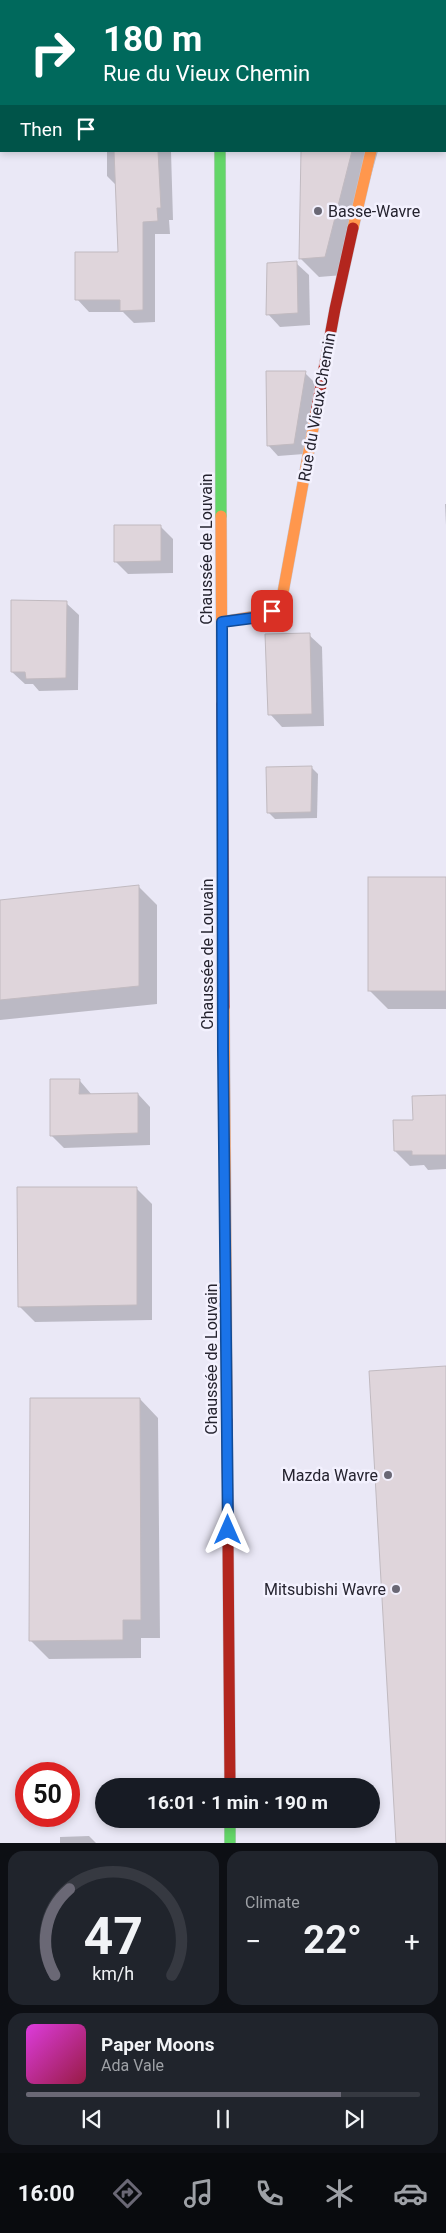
<!DOCTYPE html>
<html lang="en">
<head>
<meta charset="utf-8">
<style>
  :root { --surface:#171b24; --page:#20242c; --text:#f1f3f6; --muted:#9ea1a6; --line:#363941; --accent:#6a6875 }
  body { margin:0; font-family:Roboto,sans-serif; background:var(--page); color:var(--text); height:100vh; display:flex; flex-direction:column; font-size:19px; white-space:nowrap }
  * { box-sizing:border-box; margin:0 }
  p { font-size:16px; color:var(--muted) }
  .icon { flex:none; width:28px; height:28px; fill:none; stroke:currentColor; stroke-width:2; stroke-linecap:round; stroke-linejoin:round }
  .map { position:relative; height:1843px; overflow:hidden }
  .panel { display:flex; flex-direction:column; gap:8px; padding:8px; background:#0d0f14; flex:1 }
  .panel>* { flex:none }
  .top-card { position:absolute; left:0px; top:0px; width:446px; height:152px; box-shadow:0 2px 8px #0003; background:#00695c; color:#fff; overflow:hidden }
  .speed { position:absolute; left:15px; top:1762px; display:flex; gap:10px; font-size:25px; font-weight:700; text-align:center }
  .speed>* { display:grid; place-content:center; width:65px; height:65px; border-radius:50%; background:var(--surface); box-shadow:0 2px 8px #0003; line-height:1 }
  .speed .limit { border:8px solid #d22; background:#fff; color:#111 }
  .pin { position:absolute; display:grid; place-items:center; width:42px; height:42px; color:#fff; margin:-21px; border-radius:10px; box-shadow:0 2px 8px #0006 }
  .me { position:absolute; width:55px; margin:-28px; rotate:0deg; stroke-linejoin:round; filter:drop-shadow(0 0 4px #0008) }
  .turn { display:flex; align-items:center; gap:18px; height:105px; padding:0 20px; font-size:22px }
  .turn .icon { width:65px; height:65px; stroke-width:2.5 }
  .turn b { display:block; font-size:35px; line-height:42px }
  .then { display:flex; align-items:center; height:48px; padding:0 20px; background:#0003; gap:10px; font-size:19px }
  .big { font-size:38px; font-weight:700; line-height:1.1 }
  .panel .widget { flex:1; display:flex; flex-direction:column; justify-content:center; gap:8px; min-width:0; padding:0 18px; border-radius:15px; background:var(--page) }
  .panel .dial { align-items:center; gap:0 }
  .dial svg { height:130px; overflow:visible; fill:none; stroke:var(--line); stroke-width:7; stroke-linecap:round; text-anchor:middle }
  .dial text { fill:var(--text); stroke:none }
  .song { display:flex; align-items:center; gap:15px }
  .cover { width:60px; height:60px; border-radius:8px; background:linear-gradient(135deg,hsl(300 70% 55%),hsl(340 70% 35%)) }
  .played { height:5px; border-radius:2px; background:linear-gradient(90deg,var(--accent) 80%,var(--line) 80%) }
  .keys { display:flex; justify-content:space-around; direction:ltr }
  .heat { display:flex; justify-content:space-between; align-items:center; font-size:28px; direction:ltr }
  .panel .tiles { flex:1; display:grid; gap:8px; grid-template-columns:1fr 1fr }
  .widget:last-child { grid-column:span 2 }
  .trip { position:absolute; left:95px; top:1778px; width:285px; height:50px; border-radius:25px; background:var(--surface); box-shadow:0 2px 8px #0003; font-weight:700; line-height:50px; text-align:center }
  .tab-bar { display:flex; height:80px; justify-content:space-around; align-items:center; background:#090b0e; color:var(--muted) }
  .tab-bar .icon { width:35px; height:35px }
  .tab-bar .current { color:var(--accent) }
  .tab-bar b { font-size:22px; color:var(--text) }
  .map>svg:first-child { display:block }
</style>
</head>
<body>
<div class="map">
<svg width="446" height="1843" viewBox="0 0 446 1843">
  <rect width="100%" height="100%" fill="#eae8f6"/>
  <g fill="#0003">
    <path d="M 304,0 L 403,0 L 304,1 Z"/>
    <path d="M 445,69 L 446,69 L 445,131 Z"/>
    <path d="M 107,151 L 171,151 L 173,220 L 169,220 L 170,234 L 155,234 L 155,322 L 134,323 L 123,312 L 89,312 L 77,299 L 119,254 L 117,186 L 107,176 Z"/>
    <path d="M 302,151 L 378,151 L 343,275 L 319,277 L 300,258 Z"/>
    <path d="M 296,263 L 309,275 L 310,325 L 280,327 L 268,314 Z"/>
    <path d="M 305,373 L 315,383 L 304,454 L 278,456 L 268,445 Z"/>
    <path d="M 445,504 L 446,504 L 446,525 Z"/>
    <path d="M 160,526 L 173,539 L 173,573 L 128,574 L 116,562 Z"/>
    <path d="M 66,603 L 79,615 L 78,690 L 39,691 L 33,684 L 25,684 L 12,672 Z"/>
    <path d="M 309,635 L 322,647 L 324,726 L 282,727 L 270,714 Z"/>
    <path d="M 311,767 L 318,774 L 317,818 L 275,819 L 268,812 Z"/>
    <path d="M 446,879 L 446,1009 L 388,1009 L 369,990 Z"/>
    <path d="M 138,886 L 157,905 L 157,1004 L 0,1020 L 0,902 Z"/>
    <path d="M 51,1080 L 80,1081 L 92,1095 L 138,1094 L 150,1107 L 150,1145 L 64,1148 L 51,1135 Z"/>
    <path d="M 446,1097 L 446,1169 L 428,1170 L 424,1165 L 410,1166 L 395,1151 L 414,1121 Z"/>
    <path d="M 136,1188 L 152,1204 L 152,1320 L 35,1322 L 19,1306 Z"/>
    <path d="M 140,1399 L 158,1418 L 160,1638 L 141,1638 L 141,1658 L 49,1659 L 31,1641 Z"/>
    <path d="M 89,1836 L 96,1843 L 60,1843 L 60,1837 Z"/>
  </g>
  <g fill="#dfd5db" stroke="#c1bac0">
    <path d="M 114,151 L 158,151 L 161,208 L 157,208 L 158,221 L 143,222 L 143,310 L 120,311 L 120,300 L 75,300 L 75,252 L 118,252 Z"/>
    <path d="M 301,151 L 352,151 L 325,257 L 299,259 Z"/>
    <path d="M 297,261 L 298,313 L 266,315 L 267,263 Z"/>
    <path d="M 266,371 L 306,371 L 294,444 L 267,446 Z"/>
    <path d="M 114,525 L 161,525 L 161,561 L 114,562 Z"/>
    <path d="M 11,600 L 67,601 L 66,678 L 26,679 L 25,672 L 11,672 Z"/>
    <path d="M 310,633 L 312,714 L 268,715 L 265,634 Z"/>
    <path d="M 312,766 L 311,812 L 267,813 L 266,767 Z"/>
    <rect x="368" y="877" width="78" height="114"/>
    <path d="M 139,885 L 139,986 L 0,1000 L 0,900 Z"/>
    <path d="M 50,1079 L 80,1079 L 79,1094 L 138,1093 L 138,1133 L 50,1136 Z"/>
    <path d="M 446,1095 L 446,1155 L 412,1155 L 412,1151 L 394,1151 L 393,1120 L 413,1120 L 412,1096 Z"/>
    <path d="M 17,1187 L 137,1187 L 137,1305 L 18,1307 Z"/>
    <path d="M 446,1366 L 446,1843 L 396,1843 L 369,1371 Z"/>
    <path d="M 30,1398 L 140,1398 L 141,1620 L 123,1620 L 123,1640 L 29,1641 Z"/>
  </g>
  <g fill="none" stroke-linecap="round" stroke-linejoin="round">
    <defs>
      <path id="street" d="M 393,1 L 393,0"/>
      <g id="fast">
        <path d="M 220,0 L 220,1"/>
        <path d="M 220,151 L 221,516"/>
        <path d="M 230,1819 L 230,1843"/>
      </g>
      <g id="slow">
        <path d="M 353,228 L 371,151"/>
        <path d="M 221,516 L 222,704"/>
        <path d="M 222,622 L 262,615 L 282,598 L 316,412"/>
        <path d="M 224,1007 L 227,1420"/>
      </g>
      <g id="jam">
        <path d="M 316,412 L 335,309 L 353,228"/>
        <path d="M 222,704 L 224,1007"/>
        <path d="M 227,1420 L 230,1786"/>
      </g>
    </defs>
    <use href="#street" stroke="#c8c6d2" stroke-width="29"/>
    <use href="#fast" stroke="#c8c6d2" stroke-width="12"/>
    <use href="#slow" stroke="#c8c6d2" stroke-width="12"/>
    <use href="#jam" stroke="#c8c6d2" stroke-width="12"/>
    <use href="#street" stroke="#fcfcfe" stroke-width="28"/>
    <use href="#fast" stroke="#63d668" stroke-width="11"/>
    <use href="#slow" stroke="#ff974d" stroke-width="11"/>
    <use href="#jam" stroke="#b3261e" stroke-width="11"/>
  </g>
  <g fill="none" stroke-linecap="round" stroke-linejoin="round">
    <defs>
      <path id="route" d="M 228,1530 L 223,1050 L 222,622 L 261,617 L 272,611"/>
    </defs>
    <use href="#route" stroke="#114b97" stroke-width="12"/>
    <use href="#route" stroke="#1a73e8" stroke-width="9"/>
  </g>
  <g fill="#6a6875" stroke="#f3f1fe" stroke-width="2">
    <circle cx="318" cy="211" r="5"/>
    <circle cx="388" cy="1475" r="5"/>
    <circle cx="396" cy="1589" r="5"/>
  </g>
  <g text-anchor="middle" dominant-baseline="central" stroke-width="5" stroke-linejoin="round" paint-order="stroke">
    <g font-size="16" fill="#25232f" stroke="#f3f1fe" text-anchor="end">
      <text x="328" y="211" text-anchor="start">Basse-Wavre</text>
      <text x="378" y="1475">Mazda Wavre</text>
      <text x="386" y="1589">Mitsubishi Wavre</text>
    </g>
    <g font-size="16" fill="#25232f" stroke="#f3f1fe">
      <text transform="translate(317 407) rotate(-80)">Rue du Vieux Chemin</text>
      <text transform="translate(206 549) rotate(-90)">Chaussée de Louvain</text>
      <text transform="translate(207 954) rotate(-90)">Chaussée de Louvain</text>
      <text transform="translate(211 1359) rotate(-90)">Chaussée de Louvain</text>
    </g>
  </g>
</svg>
<div class="speed"><div class="limit">50</div></div>
<div class="pin" style="left:272px;top:611px;background:#d93025"><svg class="icon" aria-label="arrive" viewBox="0 0 24 24"><path d="M6 21V4h12l-3 4 3 4H6"/></svg></div>
<svg class="me" style="left:228px;top:1530px" viewBox="-20 -20 40 40"><path d="M0-17L14 15 0 8-14 15z" fill="#1a73e8" stroke="#fff" stroke-width="4"/></svg>
<div class="trip">16:01 · 1 min · 190 m</div>
<div class="top-card">
<div class="turn"><svg class="icon" aria-label="right" viewBox="0 0 24 24"><path d="M7 20v-9h11M14 6l5 5-5 5"/></svg><div><b>180 m</b>Rue du Vieux Chemin</div></div>
<div class="then">Then<svg class="icon" aria-label="arrive" viewBox="0 0 24 24"><path d="M6 21V4h12l-3 4 3 4H6"/></svg></div>
</div>
</div>
<section class="panel">
<div class="tiles">
<div class="widget dial"><svg viewBox="0 0 100 80">
<path d="M14 69A42 42 0 1 1 86 69"/>
<path d="M14 69A42 42 0 0 1 23 16" stroke="#6a6875"/>
<text x="50" y="56" font-size="32" font-weight="700">47</text>
<text x="50" y="72" font-size="11">km/h</text>
</svg></div>
<div class="widget"><p>Climate</p>
<div class="heat"><a>−</a><b class="big">22°</b><a>+</a></div>
</div>
<div class="widget">
<div class="song"><i class="cover"></i><div><b>Paper Moons</b><p>Ada Vale</p></div></div>
<div class="played"></div>
<div class="keys"><svg class="icon" aria-label="previous" viewBox="0 0 24 24"><path d="M18 5L8 12l10 7zM5 5v14"/></svg><svg class="icon" aria-label="pause" viewBox="0 0 24 24"><path d="M8 5v14M16 5v14"/></svg><svg class="icon" aria-label="next" viewBox="0 0 24 24"><path d="M6 5l10 7-10 7zM19 5v14"/></svg></div>
</div>
</div>
</section>
<nav class="tab-bar">
<b>16:00</b>
<svg class="icon current" aria-label="directions" viewBox="0 0 24 24"><path d="M12 3l9 9-9 9-9-9zM9 14v-3h6M13 9l2 2-2 2"/></svg>
<svg class="icon" aria-label="music" viewBox="0 0 24 24"><path d="M9 18V5l10-2v13"/><circle cx="6" cy="18" r="3"/><circle cx="16" cy="16" r="3"/></svg>
<svg class="icon" aria-label="phone" viewBox="0 0 24 24"><path d="M5 4h4l2 5-3 2q2 4 5 5l2-3 5 2v4C11 20 4 13 5 4z"/></svg>
<svg class="icon" aria-label="climate" viewBox="0 0 24 24"><path d="M12 3v18M4 7l16 10M4 17L20 7"/></svg>
<svg class="icon" aria-label="car" viewBox="0 0 24 24"><path d="M5 17H2v-5l4-1 3-4h7l3 4 3 1v5h-3M9 17h6M6 11h13"/><circle cx="7" cy="17" r="2"/><circle cx="17" cy="17" r="2"/></svg>
</nav>
</body>
</html>
